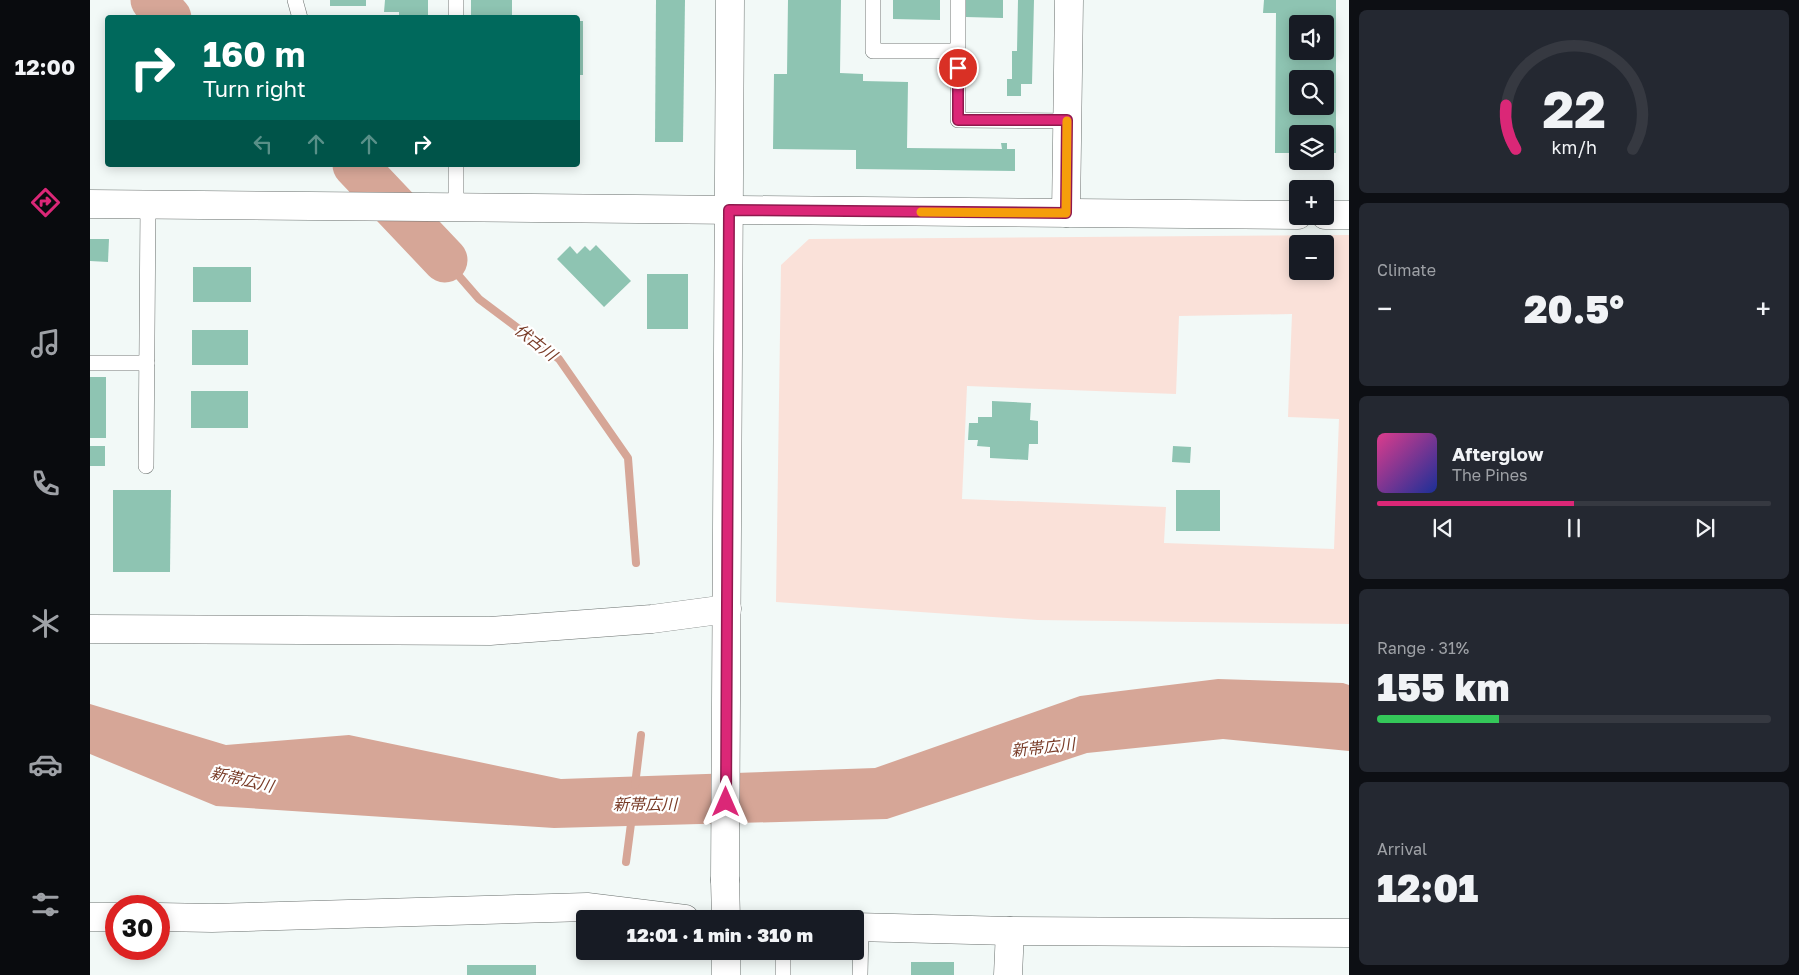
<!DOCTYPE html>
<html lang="en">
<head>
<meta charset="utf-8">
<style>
  :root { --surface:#171b24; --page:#242831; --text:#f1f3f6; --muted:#9ea1a6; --line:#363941; --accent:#db2777 }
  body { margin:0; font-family:"Golos Text","Noto Sans JP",sans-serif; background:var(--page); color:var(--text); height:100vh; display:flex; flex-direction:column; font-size:19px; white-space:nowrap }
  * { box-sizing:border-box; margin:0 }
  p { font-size:16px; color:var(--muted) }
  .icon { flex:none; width:28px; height:28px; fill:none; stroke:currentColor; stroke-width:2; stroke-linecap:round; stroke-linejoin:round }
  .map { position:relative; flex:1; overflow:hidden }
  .panel { display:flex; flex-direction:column; gap:10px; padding:10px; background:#0d0f14; width:450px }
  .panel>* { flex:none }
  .hud { position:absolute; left:15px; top:15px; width:475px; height:152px; border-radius:5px; box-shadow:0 2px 12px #0003; background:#00695c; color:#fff; overflow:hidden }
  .buttons { position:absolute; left:1199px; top:15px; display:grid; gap:10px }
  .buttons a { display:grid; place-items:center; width:45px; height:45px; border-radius:5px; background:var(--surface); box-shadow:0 2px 12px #0003; font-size:25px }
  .speed { position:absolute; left:15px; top:895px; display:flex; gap:10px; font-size:25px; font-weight:700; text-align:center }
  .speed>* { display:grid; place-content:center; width:65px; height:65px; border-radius:50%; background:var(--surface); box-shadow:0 2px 12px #0003; line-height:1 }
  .speed .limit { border:8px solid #d22; background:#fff; color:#111 }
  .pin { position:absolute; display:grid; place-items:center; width:42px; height:42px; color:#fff; margin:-21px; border:2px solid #fff; border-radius:50%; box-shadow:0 1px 5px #0007 }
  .me { position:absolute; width:55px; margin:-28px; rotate:0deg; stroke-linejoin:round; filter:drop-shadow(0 0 4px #0008) }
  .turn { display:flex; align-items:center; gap:18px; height:105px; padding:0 15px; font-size:22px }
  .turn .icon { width:65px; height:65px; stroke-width:2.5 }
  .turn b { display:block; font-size:35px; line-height:42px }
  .lanes { display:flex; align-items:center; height:48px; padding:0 15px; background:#0003; justify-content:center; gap:25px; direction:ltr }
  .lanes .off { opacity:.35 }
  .big { font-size:38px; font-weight:800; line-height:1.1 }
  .panel .card { flex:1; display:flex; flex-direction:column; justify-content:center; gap:8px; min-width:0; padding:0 18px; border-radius:8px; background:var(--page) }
  .panel .dial { align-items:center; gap:0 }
  .dial svg { height:130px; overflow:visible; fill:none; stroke:var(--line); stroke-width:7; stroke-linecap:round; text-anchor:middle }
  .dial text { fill:var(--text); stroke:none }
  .song { display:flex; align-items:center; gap:15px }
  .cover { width:60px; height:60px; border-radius:8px; background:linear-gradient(135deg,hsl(330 70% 55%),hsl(230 70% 35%)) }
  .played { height:5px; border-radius:2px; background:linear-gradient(90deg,var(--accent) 50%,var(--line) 50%) }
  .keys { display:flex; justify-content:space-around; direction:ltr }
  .heat { display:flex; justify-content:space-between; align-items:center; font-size:28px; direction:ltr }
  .charge { height:8px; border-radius:4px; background:linear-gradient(90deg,#34c759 31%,var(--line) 0) }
  .trip { position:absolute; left:486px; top:910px; width:288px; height:50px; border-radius:5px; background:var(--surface); box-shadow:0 2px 12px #0003; font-weight:800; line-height:50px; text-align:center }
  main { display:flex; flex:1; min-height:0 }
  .menu { display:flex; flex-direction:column; width:90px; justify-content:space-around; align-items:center; background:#090b0e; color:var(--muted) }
  .menu .icon { width:35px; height:35px }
  .menu .selected { color:var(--accent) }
  .menu b { font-size:22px; color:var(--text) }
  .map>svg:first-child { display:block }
</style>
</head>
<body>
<main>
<nav class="menu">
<b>12:00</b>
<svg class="icon selected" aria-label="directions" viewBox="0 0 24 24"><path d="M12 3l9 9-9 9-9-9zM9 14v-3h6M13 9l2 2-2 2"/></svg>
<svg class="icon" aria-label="music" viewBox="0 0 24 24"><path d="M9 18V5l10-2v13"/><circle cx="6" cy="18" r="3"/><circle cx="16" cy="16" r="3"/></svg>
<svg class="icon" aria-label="phone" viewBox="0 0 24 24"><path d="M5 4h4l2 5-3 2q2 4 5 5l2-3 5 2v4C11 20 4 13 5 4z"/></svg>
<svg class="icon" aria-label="climate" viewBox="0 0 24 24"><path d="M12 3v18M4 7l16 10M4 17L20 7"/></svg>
<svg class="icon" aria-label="car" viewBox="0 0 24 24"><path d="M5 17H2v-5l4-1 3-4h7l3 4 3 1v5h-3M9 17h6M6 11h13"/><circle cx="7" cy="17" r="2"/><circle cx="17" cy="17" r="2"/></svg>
<svg class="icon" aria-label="filters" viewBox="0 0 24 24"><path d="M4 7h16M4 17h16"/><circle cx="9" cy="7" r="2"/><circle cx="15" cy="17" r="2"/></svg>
</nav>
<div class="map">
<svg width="1259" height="975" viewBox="0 0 1259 975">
  <rect width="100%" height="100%" fill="#f2f9f7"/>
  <path fill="#fae1d9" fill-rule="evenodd" d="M 1259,235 L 1259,624 L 947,620 L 686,602 L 691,265 L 719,239 ZM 1208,244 L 1235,244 L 1235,271 L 1208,271 ZM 1202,314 L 1198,417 L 1249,419 L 1244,549 L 1074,543 L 1076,507 L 872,499 L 877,386 L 1086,394 L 1089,316 Z"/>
  <path fill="#d6a697" d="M 1128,679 L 1253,683 L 1259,685 L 1259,751 L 1133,739 L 997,753 L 797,819 L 464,828 L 126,806 L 0,754 L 0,704 L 136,745 L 259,735 L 471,779 L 785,768 L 990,696 Z"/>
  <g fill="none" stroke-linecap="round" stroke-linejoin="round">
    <g stroke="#d6a697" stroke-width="8">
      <path d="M 355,260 L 389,299 L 469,359 L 538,458 L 546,563"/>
      <path d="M 545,785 L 551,735"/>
      <path d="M 536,862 L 542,816"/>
    </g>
    <g stroke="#d6a697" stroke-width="45">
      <path d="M 63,0 L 79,18"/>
      <path d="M 265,165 L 355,260"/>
    </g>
  </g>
  <g fill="#8ec4b2" fill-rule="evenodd">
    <rect x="240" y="0" width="36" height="6"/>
    <path d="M 295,0 L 338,0 L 338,18 L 309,18 L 309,12 L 294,12 Z"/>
    <rect x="381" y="0" width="41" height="16"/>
    <path d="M 566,0 L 595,0 L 593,142 L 565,142 Z"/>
    <path d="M 698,0 L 751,0 L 750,73 L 773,74 L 773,81 L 818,82 L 817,148 L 912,149 L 911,143 L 917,143 L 917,149 L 925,149 L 925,171 L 766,169 L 766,150 L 683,149 L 684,74 L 697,74 Z"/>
    <path d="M 803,0 L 850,0 L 850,20 L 803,19 Z"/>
    <path d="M 876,0 L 913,0 L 913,18 L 876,17 Z"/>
    <path d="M 928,0 L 944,0 L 942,84 L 931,84 L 931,96 L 917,96 L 917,79 L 922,79 L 922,51 L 927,51 Z"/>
    <path d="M 1174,0 L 1246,0 L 1246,153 L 1235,153 L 1235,134 L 1208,134 L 1208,153 L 1185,153 L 1186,13 L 1173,13 ZM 1208,24 L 1235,24 L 1235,51 L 1208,51 ZM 1208,79 L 1235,79 L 1235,106 L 1208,106 Z"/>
    <rect x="488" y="21" width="5" height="54"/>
    <path d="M 0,239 L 19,239 L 18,262 L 0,261 Z"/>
    <path d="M 506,245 L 541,281 L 514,307 L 467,259 L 480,246 L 487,254 L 495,246 L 500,251 Z"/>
    <rect x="103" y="267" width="58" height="35"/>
    <rect x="557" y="274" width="41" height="55"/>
    <rect x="102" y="330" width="56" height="35"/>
    <rect x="0" y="377" width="16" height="61"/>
    <rect x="101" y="391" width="57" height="37"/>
    <path d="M 902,401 L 941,403 L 940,420 L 948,421 L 948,444 L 939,444 L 938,460 L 900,458 L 900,447 L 887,446 L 888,440 L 878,440 L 879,423 L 888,423 L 888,417 L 902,417 Z"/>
    <rect x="0" y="446" width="15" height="20"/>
    <path d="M 1083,446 L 1101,447 L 1100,463 L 1082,462 Z"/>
    <path d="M 23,490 L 81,490 L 80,572 L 23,572 Z"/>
    <rect x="1086" y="490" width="44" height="41"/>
    <rect x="821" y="962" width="43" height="13"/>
    <rect x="377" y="965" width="69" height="10"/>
  </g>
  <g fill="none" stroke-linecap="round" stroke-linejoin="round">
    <defs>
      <g id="lane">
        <path d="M 205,0 L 210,18"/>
        <path d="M 366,0 L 366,18"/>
        <path d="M 783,0 L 783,51 L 868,51"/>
        <path d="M 868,0 L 868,120 L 977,121"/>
        <path d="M 366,165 L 366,208"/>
        <path d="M 0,363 L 57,363"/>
        <path d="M 56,466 L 58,205"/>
        <path d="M 693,951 L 693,975"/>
        <path d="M 770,975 L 771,927"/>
      </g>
      <g id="street">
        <path d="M 0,204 L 1208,215"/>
        <path d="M 976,213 L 979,0"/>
        <path d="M 1235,215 L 1259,215"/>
        <path d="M 0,629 L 400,631 L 562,619 L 637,609"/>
        <path d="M 635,880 L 640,0"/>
        <path d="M 0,917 L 26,917"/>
        <path d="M 69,917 L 122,918 L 497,907 L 595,919"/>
        <path d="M 765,927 L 920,931 L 1259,933"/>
        <path d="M 918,975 L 920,931"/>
      </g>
      <g id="secondary">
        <path d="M 635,880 L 636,919"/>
        <path d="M 636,975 L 636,951"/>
      </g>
    </defs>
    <use href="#lane" stroke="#6b716f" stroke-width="16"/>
    <use href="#street" stroke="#6b716f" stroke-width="29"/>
    <use href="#secondary" stroke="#6b716f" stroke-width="29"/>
    <use href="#lane" stroke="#fff" stroke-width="15"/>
    <use href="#street" stroke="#fff" stroke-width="28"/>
    <use href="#secondary" stroke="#fff" stroke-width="28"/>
  </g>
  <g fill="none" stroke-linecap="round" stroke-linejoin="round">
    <defs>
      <path id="route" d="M 636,802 L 639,210 L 976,213 L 977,120 L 868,120 L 868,68"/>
    </defs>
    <use href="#route" stroke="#8e194d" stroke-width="12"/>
    <use href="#route" stroke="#db2777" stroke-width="9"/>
    <path stroke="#f59e0b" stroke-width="9" d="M 831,212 L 976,213 L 977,121"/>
  </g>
  <g text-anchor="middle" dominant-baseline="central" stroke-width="4.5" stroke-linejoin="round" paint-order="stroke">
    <g font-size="16" font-style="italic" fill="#793c28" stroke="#fff">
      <text transform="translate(446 342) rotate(38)">伏古川</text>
      <text transform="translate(953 747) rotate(-6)">新帯広川</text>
      <text transform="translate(152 779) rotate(13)">新帯広川</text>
      <text x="555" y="804">新帯広川</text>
    </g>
  </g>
</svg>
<div class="buttons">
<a><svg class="icon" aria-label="sound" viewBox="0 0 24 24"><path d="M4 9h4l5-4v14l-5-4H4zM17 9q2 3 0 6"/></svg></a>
<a><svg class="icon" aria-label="search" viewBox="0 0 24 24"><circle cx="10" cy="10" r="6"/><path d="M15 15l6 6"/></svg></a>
<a><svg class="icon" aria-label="layers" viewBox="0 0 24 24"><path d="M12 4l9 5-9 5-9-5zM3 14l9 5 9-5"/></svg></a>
<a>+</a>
<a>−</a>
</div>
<div class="speed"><div class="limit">30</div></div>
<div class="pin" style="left:868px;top:68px;background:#d93025"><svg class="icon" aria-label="arrive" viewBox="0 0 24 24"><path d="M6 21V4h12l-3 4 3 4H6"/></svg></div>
<svg class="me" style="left:636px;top:802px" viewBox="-20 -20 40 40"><path d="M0-17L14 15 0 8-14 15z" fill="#db2777" stroke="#fff" stroke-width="4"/></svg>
<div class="trip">12:01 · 1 min · 310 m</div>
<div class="hud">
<div class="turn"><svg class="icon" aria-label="right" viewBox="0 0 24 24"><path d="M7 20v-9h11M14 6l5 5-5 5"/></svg><div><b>160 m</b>Turn right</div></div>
<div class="lanes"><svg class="icon off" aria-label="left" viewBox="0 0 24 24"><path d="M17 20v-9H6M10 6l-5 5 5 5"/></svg><svg class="icon off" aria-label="ahead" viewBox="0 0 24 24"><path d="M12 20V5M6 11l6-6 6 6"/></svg><svg class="icon off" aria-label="ahead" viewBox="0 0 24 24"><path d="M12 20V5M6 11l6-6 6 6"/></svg><svg class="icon" aria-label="right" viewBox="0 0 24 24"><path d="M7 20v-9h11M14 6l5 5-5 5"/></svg></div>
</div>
</div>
<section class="panel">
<div class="card dial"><svg viewBox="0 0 100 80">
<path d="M14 69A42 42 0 1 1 86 69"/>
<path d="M14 69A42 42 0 0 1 8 42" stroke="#db2777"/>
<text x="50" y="56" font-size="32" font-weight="700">22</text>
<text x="50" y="72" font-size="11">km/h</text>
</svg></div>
<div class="card"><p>Climate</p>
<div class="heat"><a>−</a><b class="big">20.5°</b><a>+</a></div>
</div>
<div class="card">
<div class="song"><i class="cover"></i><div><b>Afterglow</b><p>The Pines</p></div></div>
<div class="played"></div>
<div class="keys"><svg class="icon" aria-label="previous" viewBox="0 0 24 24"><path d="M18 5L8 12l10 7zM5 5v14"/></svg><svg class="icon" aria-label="pause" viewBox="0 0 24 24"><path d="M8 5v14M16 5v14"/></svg><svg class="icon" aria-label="next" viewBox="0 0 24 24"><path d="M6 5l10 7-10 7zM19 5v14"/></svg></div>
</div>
<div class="card"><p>Range · 31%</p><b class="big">155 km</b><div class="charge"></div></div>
<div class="card"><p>Arrival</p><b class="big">12:01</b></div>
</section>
</main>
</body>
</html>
